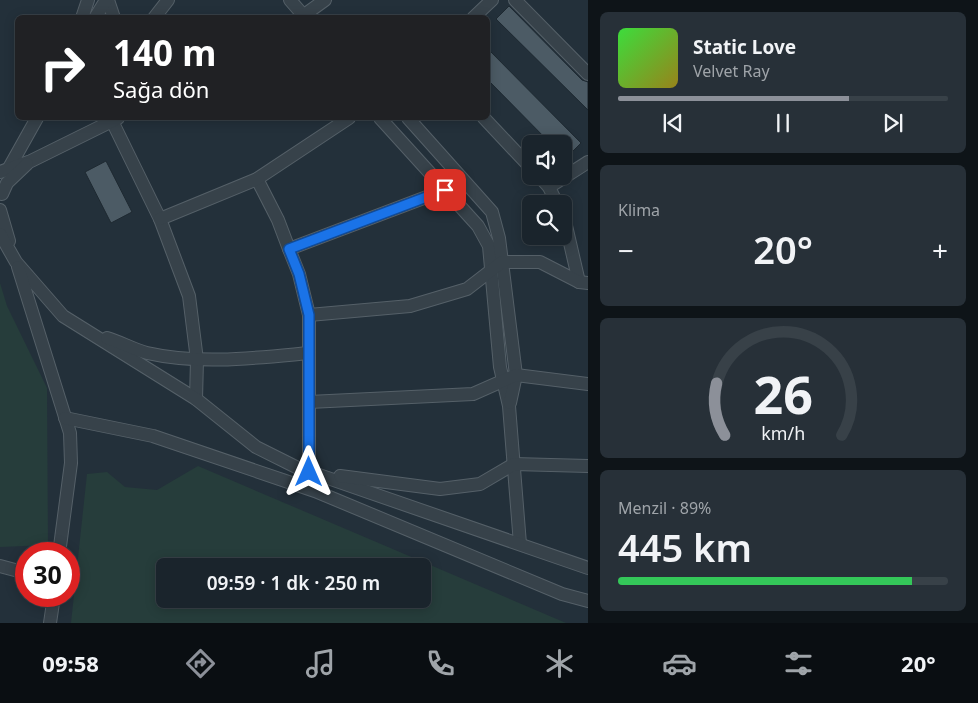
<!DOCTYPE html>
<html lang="tr">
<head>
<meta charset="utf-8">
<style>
  :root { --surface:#1a242c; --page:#273038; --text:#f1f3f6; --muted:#9fa4a9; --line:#384148; --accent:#8c9099 }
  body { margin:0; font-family:"Noto Sans",sans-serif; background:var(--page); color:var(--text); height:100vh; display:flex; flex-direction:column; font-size:19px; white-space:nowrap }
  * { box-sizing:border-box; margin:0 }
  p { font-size:16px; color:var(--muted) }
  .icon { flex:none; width:28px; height:28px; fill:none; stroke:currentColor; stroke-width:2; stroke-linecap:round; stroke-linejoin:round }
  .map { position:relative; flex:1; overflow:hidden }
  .details { display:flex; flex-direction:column; gap:12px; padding:12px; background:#0e1418; width:390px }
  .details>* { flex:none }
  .banner { position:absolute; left:15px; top:15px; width:475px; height:105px; border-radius:8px; box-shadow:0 2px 12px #0003,0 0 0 1px var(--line); background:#202124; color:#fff; overflow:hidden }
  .fabs { position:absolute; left:522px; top:135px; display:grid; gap:10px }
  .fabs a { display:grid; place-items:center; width:50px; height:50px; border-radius:8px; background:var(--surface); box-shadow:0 2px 12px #0003,0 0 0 1px var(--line); font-size:25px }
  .speed { position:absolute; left:15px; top:542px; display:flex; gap:10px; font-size:25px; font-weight:700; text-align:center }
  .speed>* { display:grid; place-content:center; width:65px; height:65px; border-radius:50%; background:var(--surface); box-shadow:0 2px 12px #0003,0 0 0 1px var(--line); line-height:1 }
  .speed .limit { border:8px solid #d22; background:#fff; color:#111 }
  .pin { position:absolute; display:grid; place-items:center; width:42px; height:42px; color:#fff; margin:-21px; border-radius:10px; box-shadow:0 2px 8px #0006 }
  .me { position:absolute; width:55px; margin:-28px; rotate:0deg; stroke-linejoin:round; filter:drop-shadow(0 0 4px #0008) }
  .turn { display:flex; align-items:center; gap:18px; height:105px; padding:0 15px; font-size:22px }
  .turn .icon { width:65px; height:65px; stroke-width:2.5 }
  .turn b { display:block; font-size:35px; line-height:42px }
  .big { font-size:38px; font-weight:600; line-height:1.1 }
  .details .widget { flex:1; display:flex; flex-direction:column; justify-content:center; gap:8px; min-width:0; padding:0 18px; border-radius:8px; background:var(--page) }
  .details .dial { align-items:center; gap:0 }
  .dial svg { height:130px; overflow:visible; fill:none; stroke:var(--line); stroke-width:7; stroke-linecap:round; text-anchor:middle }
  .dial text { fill:var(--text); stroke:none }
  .song { display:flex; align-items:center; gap:15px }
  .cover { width:60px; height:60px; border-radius:8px; background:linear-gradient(135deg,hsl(120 70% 55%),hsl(50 70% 35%)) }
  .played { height:5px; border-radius:2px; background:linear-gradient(90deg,var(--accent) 70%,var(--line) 70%) }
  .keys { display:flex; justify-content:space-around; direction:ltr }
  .heat { display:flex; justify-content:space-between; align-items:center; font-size:28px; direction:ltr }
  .charge { height:8px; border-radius:4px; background:linear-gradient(90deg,#34c759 89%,var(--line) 0) }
  .trip { position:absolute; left:156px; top:558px; width:275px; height:50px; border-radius:8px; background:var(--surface); box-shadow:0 2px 12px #0003,0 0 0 1px var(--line); font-weight:600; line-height:50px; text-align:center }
  .menu { display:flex; height:80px; justify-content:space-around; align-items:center; background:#0a0e12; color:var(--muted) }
  .menu .icon { width:35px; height:35px }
  .menu .current { color:var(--accent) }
  .menu b { font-size:22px; color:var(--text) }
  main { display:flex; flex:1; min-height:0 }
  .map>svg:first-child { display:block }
</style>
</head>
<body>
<main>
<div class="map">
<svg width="588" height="623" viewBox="0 0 588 623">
  <rect width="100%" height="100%" fill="#23303a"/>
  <g fill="#263d3b" fill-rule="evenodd">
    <path d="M 0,283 L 7,306 L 47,388 L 48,545 L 0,547 Z"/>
    <path d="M 198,466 L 566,623 L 71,623 L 87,474 L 107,472 L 125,487 L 157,490 ZM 165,566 L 422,566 L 422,599 L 165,599 Z"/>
  </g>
  <g fill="#4c5b65" stroke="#1e2931">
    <path d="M 509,6 L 582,80 L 588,82 L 588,110 L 496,19 Z"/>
    <path d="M 488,49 L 581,143 L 564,160 L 564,144 L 551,144 L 488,80 Z"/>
    <path d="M 106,161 L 132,212 L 111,223 L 85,172 Z"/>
  </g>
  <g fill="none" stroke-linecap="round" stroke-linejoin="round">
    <defs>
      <g id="minor">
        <path d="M 108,0 L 114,18"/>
        <path d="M 290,0 L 303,15"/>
        <path d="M 515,0 L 588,74"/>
        <path d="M 82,18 L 88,0"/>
        <path d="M 95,18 L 106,0"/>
        <path d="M 154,18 L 168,0"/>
        <path d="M 300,18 L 325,0"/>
        <path d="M 473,18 L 492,0"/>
        <path d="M 380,118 L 478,226 L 489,246 L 500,367 L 509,406 L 520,544"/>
        <path d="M 408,118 L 492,212 L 499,238 L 516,375 L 510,403"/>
        <path d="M 484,118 L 531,168"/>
        <path d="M 112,121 L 160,219 L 189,296 L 197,360 L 196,399"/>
        <path d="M 9,168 L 37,118"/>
        <path d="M 0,172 L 31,161 L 118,118"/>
        <path d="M 539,176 L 549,187 L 557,204"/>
        <path d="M 257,179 L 278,220 L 289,249 L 299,274 L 309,315 L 309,472 L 315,473"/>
        <path d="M 549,187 L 588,162"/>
        <path d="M 2,194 L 7,183 L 27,164"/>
        <path d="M 0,210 L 9,241"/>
        <path d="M 564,217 L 579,282"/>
        <path d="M 160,219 L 257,179 L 349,118"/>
        <path d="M 0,234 L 16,262 L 63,316 L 196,399 L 256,447 L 296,467 L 588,568"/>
        <path d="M 289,249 L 445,190"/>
        <path d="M 18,267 L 70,433 L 71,463 L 59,554"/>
        <path d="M 309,315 L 410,306 L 467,289 L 502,262 L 540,262 L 579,282 L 588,283"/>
        <path d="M 107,338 C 121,342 134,350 147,353 C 200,365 255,358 309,353"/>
        <path d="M 309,402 L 473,394 L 516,375 L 588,384"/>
        <path d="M 65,418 L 153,436 L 315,491 L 562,594 L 588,601"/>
        <path d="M 340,476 L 440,489 L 480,484 L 514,464 L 588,466"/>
        <path d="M 0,566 L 26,573"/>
        <path d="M 50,623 L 54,596"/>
      </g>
    </defs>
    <use href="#minor" stroke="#556068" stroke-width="14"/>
    <use href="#minor" stroke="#37424a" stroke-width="12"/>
  </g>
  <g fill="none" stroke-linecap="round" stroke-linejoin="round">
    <defs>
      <path id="route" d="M 309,472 L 309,315 L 299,274 L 289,249 L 445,190"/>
    </defs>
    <use href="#route" stroke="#114b97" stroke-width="12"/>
    <use href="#route" stroke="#1a73e8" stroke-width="9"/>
  </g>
</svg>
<div class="fabs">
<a><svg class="icon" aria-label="sound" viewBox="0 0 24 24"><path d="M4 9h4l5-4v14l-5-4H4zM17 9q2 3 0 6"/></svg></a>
<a><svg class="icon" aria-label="search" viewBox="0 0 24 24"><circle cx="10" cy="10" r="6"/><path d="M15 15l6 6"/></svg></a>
</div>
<div class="speed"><div class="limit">30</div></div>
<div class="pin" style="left:445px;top:190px;background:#d93025"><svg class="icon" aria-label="arrive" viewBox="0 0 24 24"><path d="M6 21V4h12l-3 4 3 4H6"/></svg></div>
<svg class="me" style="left:309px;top:472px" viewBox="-20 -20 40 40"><path d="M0-17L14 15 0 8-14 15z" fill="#1a73e8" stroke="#fff" stroke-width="4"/></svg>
<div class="trip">09:59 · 1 dk · 250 m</div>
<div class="banner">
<div class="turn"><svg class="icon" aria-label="right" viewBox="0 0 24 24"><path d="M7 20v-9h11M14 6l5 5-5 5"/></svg><div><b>140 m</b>Sağa dön</div></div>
</div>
</div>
<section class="details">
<div class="widget">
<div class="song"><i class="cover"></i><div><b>Static Love</b><p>Velvet Ray</p></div></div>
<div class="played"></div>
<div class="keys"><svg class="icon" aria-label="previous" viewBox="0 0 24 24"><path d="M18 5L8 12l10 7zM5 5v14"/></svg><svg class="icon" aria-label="pause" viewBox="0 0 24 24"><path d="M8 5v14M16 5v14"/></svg><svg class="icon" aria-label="next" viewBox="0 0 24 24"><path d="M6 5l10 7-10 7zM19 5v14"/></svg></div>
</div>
<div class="widget"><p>Klima</p>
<div class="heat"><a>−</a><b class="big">20°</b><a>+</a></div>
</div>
<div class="widget dial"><svg viewBox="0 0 100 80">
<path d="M14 69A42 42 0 1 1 86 69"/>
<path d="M14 69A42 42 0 0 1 9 37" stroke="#8c9099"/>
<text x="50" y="56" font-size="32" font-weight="700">26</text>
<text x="50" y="72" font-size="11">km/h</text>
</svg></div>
<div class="widget"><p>Menzil · 89%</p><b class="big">445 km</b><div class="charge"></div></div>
</section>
</main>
<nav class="menu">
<b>09:58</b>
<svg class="icon current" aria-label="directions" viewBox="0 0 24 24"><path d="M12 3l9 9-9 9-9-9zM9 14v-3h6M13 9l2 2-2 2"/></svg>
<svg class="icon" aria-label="music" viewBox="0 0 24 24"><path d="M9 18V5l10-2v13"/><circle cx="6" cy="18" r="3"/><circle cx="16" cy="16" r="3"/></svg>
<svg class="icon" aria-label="phone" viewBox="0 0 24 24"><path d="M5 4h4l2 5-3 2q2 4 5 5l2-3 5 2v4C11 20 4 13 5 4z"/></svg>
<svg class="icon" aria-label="climate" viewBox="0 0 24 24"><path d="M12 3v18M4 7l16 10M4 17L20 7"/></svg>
<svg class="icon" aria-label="car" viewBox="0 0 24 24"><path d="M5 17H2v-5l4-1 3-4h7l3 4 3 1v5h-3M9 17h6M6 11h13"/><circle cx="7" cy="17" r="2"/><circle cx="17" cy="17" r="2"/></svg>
<svg class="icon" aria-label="filters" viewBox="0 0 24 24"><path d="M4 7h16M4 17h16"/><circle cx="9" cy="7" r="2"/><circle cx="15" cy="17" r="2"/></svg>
<b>20°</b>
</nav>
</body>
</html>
